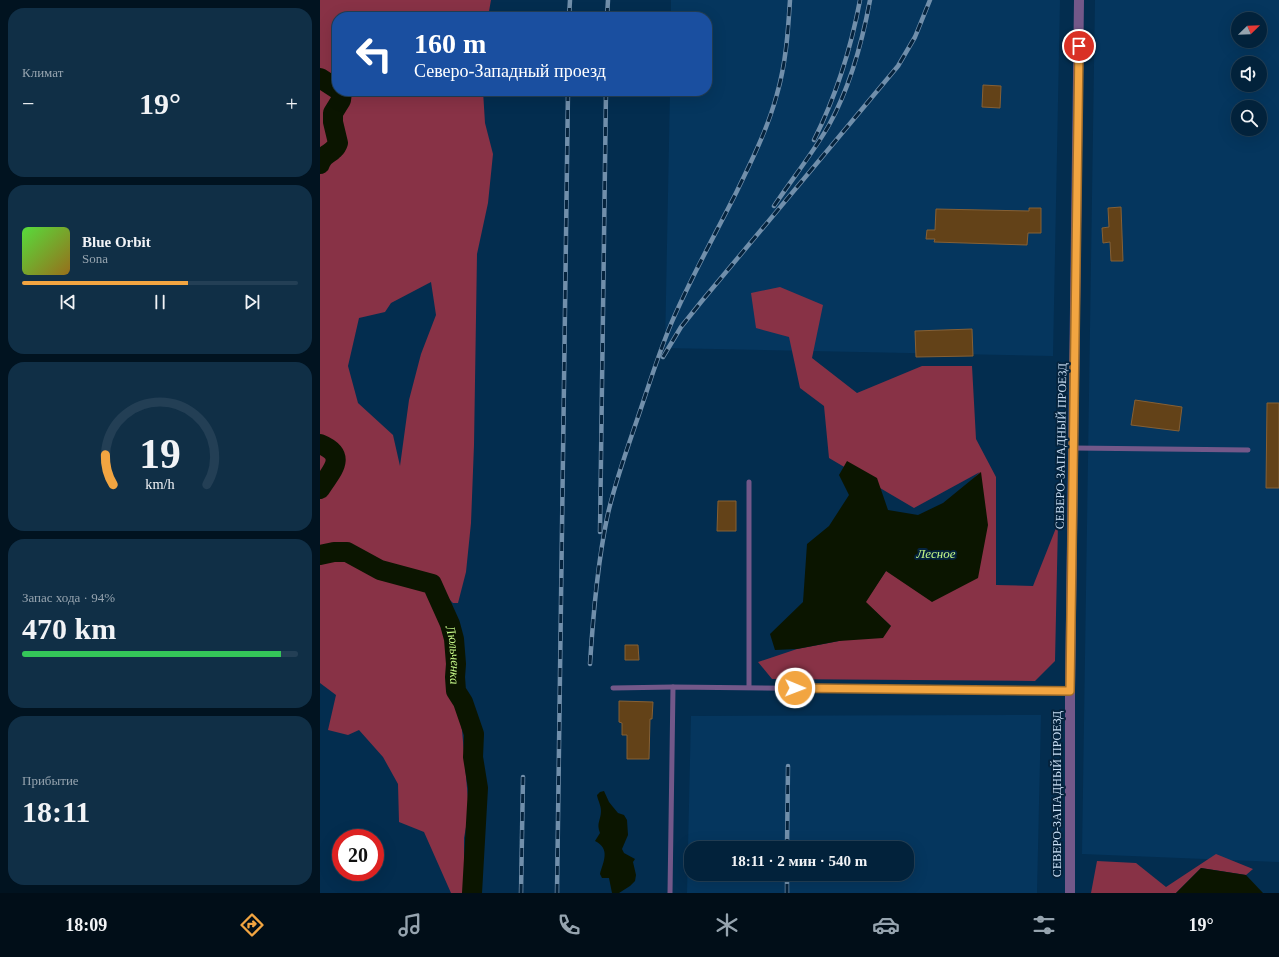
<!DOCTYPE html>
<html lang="ru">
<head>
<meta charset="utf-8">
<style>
  :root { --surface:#02223b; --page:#102f46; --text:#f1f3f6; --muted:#96a4af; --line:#233f55; --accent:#f2a541 }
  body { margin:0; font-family:"Times New Roman",serif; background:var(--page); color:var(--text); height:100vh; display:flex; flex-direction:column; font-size:15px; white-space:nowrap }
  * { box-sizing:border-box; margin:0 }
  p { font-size:13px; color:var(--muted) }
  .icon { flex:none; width:22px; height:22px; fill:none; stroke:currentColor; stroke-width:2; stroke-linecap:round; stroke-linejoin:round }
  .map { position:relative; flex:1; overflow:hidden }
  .panel { display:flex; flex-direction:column; gap:8px; padding:8px; background:#011320; width:320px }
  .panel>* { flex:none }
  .banner { position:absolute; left:12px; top:12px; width:380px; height:84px; border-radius:16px; box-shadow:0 4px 16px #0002,0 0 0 1px var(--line); background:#1a4fa0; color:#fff; overflow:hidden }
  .needle { width:26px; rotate:67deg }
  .tools { position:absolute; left:911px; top:12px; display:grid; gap:8px }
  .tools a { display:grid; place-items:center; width:36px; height:36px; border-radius:50%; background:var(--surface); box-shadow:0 4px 16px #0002,0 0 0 1px var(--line); font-size:20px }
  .speed { position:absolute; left:12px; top:829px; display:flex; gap:8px; font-size:20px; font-weight:700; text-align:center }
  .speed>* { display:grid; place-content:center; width:52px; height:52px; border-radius:50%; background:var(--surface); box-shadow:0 4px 16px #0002,0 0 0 1px var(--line); line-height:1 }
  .speed .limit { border:6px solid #d22; background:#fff; color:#111 }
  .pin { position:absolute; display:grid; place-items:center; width:34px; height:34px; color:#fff; margin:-17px; border:2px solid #fff; border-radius:50%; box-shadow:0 1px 4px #0007 }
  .me { position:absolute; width:44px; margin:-22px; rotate:91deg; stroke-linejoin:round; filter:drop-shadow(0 0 3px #0008) }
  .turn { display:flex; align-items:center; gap:14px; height:84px; padding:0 16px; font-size:18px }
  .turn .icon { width:52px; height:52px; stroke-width:2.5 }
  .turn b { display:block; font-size:28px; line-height:34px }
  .big { font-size:30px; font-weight:700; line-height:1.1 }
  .panel .tile { flex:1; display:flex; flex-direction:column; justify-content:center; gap:6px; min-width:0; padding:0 14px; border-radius:16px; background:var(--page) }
  .panel .dial { align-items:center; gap:0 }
  .dial svg { height:104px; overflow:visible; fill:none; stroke:var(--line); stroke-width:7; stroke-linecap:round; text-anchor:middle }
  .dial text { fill:var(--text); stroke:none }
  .song { display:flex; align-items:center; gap:12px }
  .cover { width:48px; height:48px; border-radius:6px; background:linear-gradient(135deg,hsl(110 70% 55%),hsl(40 70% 35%)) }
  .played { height:4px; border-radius:2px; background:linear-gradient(90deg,var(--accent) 60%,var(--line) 60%) }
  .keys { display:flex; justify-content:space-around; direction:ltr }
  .heat { display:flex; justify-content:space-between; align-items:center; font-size:22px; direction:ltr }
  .charge { height:6px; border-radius:3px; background:linear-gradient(90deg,#34c759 94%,var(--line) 0) }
  .trip { position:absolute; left:364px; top:841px; width:230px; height:40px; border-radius:16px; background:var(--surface); box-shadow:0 4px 16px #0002,0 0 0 1px var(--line); font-weight:700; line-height:40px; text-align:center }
  .tab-bar { display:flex; height:64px; justify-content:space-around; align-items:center; background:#010e18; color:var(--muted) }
  .tab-bar .icon { width:28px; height:28px }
  .tab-bar .on { color:var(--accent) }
  .tab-bar b { font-size:18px; color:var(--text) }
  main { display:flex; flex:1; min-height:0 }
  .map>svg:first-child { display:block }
</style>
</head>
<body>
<main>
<section class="panel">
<div class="tile"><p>Климат</p>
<div class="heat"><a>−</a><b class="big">19°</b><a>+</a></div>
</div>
<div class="tile">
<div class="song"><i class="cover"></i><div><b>Blue Orbit</b><p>Sona</p></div></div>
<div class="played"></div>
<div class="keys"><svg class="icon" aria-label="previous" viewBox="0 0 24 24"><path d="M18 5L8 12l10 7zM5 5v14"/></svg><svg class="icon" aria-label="pause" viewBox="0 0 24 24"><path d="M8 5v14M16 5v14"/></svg><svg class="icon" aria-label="next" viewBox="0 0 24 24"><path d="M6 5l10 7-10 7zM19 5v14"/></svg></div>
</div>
<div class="tile dial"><svg viewBox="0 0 100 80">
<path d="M14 69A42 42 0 1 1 86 69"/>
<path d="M14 69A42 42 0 0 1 8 46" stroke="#f2a541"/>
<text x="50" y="56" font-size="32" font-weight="700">19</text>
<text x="50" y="72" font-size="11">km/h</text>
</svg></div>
<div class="tile"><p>Запас хода · 94%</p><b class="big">470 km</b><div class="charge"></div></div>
<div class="tile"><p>Прибытие</p><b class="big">18:11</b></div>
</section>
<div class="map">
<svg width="959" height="893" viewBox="0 0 959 893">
  <rect width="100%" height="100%" fill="#032d4f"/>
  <g fill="#05365e" fill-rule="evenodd">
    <path d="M 351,0 L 740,0 L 733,356 L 345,348 L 350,91 L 387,91 L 387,17 L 351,17 Z"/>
    <path d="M 775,0 L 959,0 L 959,862 L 762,854 ZM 918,19 L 940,19 L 940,41 L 918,41 ZM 918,63 L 940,63 L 940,85 L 918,85 ZM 918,107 L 940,107 L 940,129 L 918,129 Z"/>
    <path d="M 721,715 L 717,893 L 367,893 L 371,716 ZM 371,848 L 587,848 L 587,874 L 371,874 Z"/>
  </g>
  <g fill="#883246" fill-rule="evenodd">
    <path d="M 0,0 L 171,0 L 168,17 L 17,17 L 17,91 L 163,91 L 165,123 L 173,154 L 168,203 L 157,254 L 154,445 L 151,523 L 146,572 L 138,603 L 133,603 L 120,590 L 115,594 L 113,603 L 126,643 L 142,730 L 149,811 L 144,838 L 144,869 L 145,893 L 131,893 L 104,832 L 79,822 L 78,784 L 63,757 L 39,730 L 28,735 L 8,730 L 16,695 L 0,683 ZM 111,282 L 116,315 L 101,354 L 89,400 L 80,466 L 73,435 L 38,403 L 28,366 L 39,318 L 65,312 L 71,303 Z"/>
    <path d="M 460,287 L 503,305 L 492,358 L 537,393 L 602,366 L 652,366 L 656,439 L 676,477 L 676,585 L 713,586 L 738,523 L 735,661 L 715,681 L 452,679 L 438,662 L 477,649 L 519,641 L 571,626 L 545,602 L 566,571 L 660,472 L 594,508 L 509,458 L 504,406 L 480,388 L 469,337 L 436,328 L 431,293 Z"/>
    <path d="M 896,854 L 933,869 L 926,875 L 881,868 L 856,893 L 771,893 L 777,861 L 816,863 L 846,887 Z"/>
  </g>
  <g fill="#0b1500">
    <path d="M 527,461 L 557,478 L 568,510 L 598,515 L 623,503 L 661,472 L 668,525 L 658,578 L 612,602 L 566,571 L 546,602 L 571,626 L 563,638 L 519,641 L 477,649 L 455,650 L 450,634 L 483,602 L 487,544 L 509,526 L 529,495 L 519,475 Z"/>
    <path d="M 284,791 L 289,802 L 293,807 L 298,813 L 304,815 L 307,820 L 308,835 L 302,849 L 304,853 L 315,859 L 313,862 L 316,875 L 315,881 L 310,886 L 299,893 L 292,893 L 289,878 L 282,878 L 280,874 C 283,862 291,849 275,841 L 280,833 C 276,823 281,820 281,811 C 281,805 278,801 277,795 L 280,792 Z"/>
    <path d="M 881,868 L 926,875 L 943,893 L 856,893 Z"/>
  </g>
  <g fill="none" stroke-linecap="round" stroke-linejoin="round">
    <g stroke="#0b1500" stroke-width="20">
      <path d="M 0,78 L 17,89"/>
      <path d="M 0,164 C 2,155 9,155 14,149 C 16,148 17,145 18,143 L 13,122 L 13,113 L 21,100 L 22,92 L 21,91"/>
      <path d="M 0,444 C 29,456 11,471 0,489"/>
      <path id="s1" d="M 0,555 L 14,552 L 27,552 L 60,570 L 112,584 L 130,624 L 134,639 L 136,664 L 135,677 L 136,691 L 143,702 L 154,734 L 153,757 L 158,788 L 152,893"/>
    </g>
  </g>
  <g fill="#634218" stroke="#856035">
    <path d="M 663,85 L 681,86 L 680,108 L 662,107 Z"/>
    <path d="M 801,207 L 803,261 L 791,261 L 790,242 L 783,243 L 782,228 L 789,227 L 788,208 Z"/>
    <path d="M 709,208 L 721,208 L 721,233 L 708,233 L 707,245 L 614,242 L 615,239 L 606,239 L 607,230 L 615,230 L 616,209 L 709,211 Z"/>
    <path d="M 652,329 L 653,356 L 596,357 L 595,331 Z"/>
    <path d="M 815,400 L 862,407 L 859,431 L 811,425 Z"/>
    <path d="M 947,403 L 959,403 L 959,488 L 946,488 Z"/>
    <path d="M 398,501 L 416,501 L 416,531 L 397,531 Z"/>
    <path d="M 305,645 L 318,645 L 319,660 L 305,660 Z"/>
    <path d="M 299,701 L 333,702 L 332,719 L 330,719 L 329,759 L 307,759 L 307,735 L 302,735 L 302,723 L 299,722 Z"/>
  </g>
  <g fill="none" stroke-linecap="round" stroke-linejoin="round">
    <g stroke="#735889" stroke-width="5">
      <path d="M 754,448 L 928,450"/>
      <path d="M 429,482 L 429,687"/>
      <path d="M 293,688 L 353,687"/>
      <path d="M 350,893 L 353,687 L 750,691"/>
    </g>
    <path stroke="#735889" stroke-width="10" d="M 750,893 L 750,691 L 759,0"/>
    <defs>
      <g id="rail">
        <path d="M 249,17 L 250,0"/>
        <path d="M 287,17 L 288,0"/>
        <path d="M 494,140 C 516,96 531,48 540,0"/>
        <path d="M 454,206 C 472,179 493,153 509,125 C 530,87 542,43 550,0"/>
        <path d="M 343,357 L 361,327 L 381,302 L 578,66 L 595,37 L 610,0"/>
        <path d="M 280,532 L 286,91"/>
        <path d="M 270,664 C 273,616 277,566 287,518 C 294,485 306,452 317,420 C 328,388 338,355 351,324 C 370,279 395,235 417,191 C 432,160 448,128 457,94 C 466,63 468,32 470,0"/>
        <path d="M 467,848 L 468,766"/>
        <path d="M 201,893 L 203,777"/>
        <path d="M 237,893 L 248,91"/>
        <path d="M 467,893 L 467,874"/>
      </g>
    </defs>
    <use href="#rail" stroke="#718fab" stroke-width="4.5"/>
    <use href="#rail" stroke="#05233d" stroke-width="3" stroke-dasharray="9" stroke-linecap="butt"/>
  </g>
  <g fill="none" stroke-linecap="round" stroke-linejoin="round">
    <defs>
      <path id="route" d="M 475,688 L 750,691 L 759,46"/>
    </defs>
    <use href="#route" stroke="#9d6b2a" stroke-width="10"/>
    <use href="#route" stroke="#f2a541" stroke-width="7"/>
  </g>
  <g text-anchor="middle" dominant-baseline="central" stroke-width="4" stroke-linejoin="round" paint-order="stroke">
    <g font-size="12" fill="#cadff5" stroke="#05233d">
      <text transform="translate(741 446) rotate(-89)">СЕВЕРО-ЗАПАДНЫЙ ПРОЕЗД</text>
      <text transform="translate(737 794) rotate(-90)">СЕВЕРО-ЗАПАДНЫЙ ПРОЕЗД</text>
    </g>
    <g font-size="13" font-style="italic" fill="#c5f887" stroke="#05233d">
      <text x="616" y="553">Лесное</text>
      <text stroke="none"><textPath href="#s1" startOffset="194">Люльченка</textPath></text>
    </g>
  </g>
</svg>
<div class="tools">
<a><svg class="needle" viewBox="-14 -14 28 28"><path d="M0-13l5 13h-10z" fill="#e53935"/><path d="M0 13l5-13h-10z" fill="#96a4af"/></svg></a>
<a><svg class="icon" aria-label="sound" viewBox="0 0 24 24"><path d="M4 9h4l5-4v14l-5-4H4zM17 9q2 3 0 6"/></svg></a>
<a><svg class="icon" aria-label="search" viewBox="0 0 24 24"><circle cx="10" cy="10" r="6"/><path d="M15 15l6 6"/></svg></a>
</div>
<div class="speed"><div class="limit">20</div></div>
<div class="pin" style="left:759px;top:46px;background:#d93025"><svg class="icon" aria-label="arrive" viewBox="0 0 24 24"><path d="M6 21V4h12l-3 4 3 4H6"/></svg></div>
<svg class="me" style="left:475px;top:688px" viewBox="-20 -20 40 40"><circle r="17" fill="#f2a541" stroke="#fff" stroke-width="3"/><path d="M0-11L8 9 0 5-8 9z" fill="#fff"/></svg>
<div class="trip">18:11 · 2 мин · 540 m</div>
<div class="banner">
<div class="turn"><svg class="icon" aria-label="left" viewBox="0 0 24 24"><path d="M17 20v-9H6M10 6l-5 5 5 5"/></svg><div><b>160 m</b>Северо-Западный проезд</div></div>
</div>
</div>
</main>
<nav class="tab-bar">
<b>18:09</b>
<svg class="icon on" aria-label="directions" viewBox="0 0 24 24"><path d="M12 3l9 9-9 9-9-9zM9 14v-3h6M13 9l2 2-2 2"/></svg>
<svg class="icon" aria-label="music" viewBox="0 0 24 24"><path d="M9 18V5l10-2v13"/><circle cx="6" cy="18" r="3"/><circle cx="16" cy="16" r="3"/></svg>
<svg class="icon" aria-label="phone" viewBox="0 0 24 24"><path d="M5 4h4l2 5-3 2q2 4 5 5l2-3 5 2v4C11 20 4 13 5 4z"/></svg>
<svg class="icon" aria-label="climate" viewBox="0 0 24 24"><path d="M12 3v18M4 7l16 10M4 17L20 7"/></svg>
<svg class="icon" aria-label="car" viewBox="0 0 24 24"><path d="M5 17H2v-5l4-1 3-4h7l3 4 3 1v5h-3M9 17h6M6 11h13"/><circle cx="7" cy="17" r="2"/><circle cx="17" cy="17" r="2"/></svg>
<svg class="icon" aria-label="filters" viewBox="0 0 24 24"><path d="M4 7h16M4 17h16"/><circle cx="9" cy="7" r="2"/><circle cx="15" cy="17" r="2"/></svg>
<b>19°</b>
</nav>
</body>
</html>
